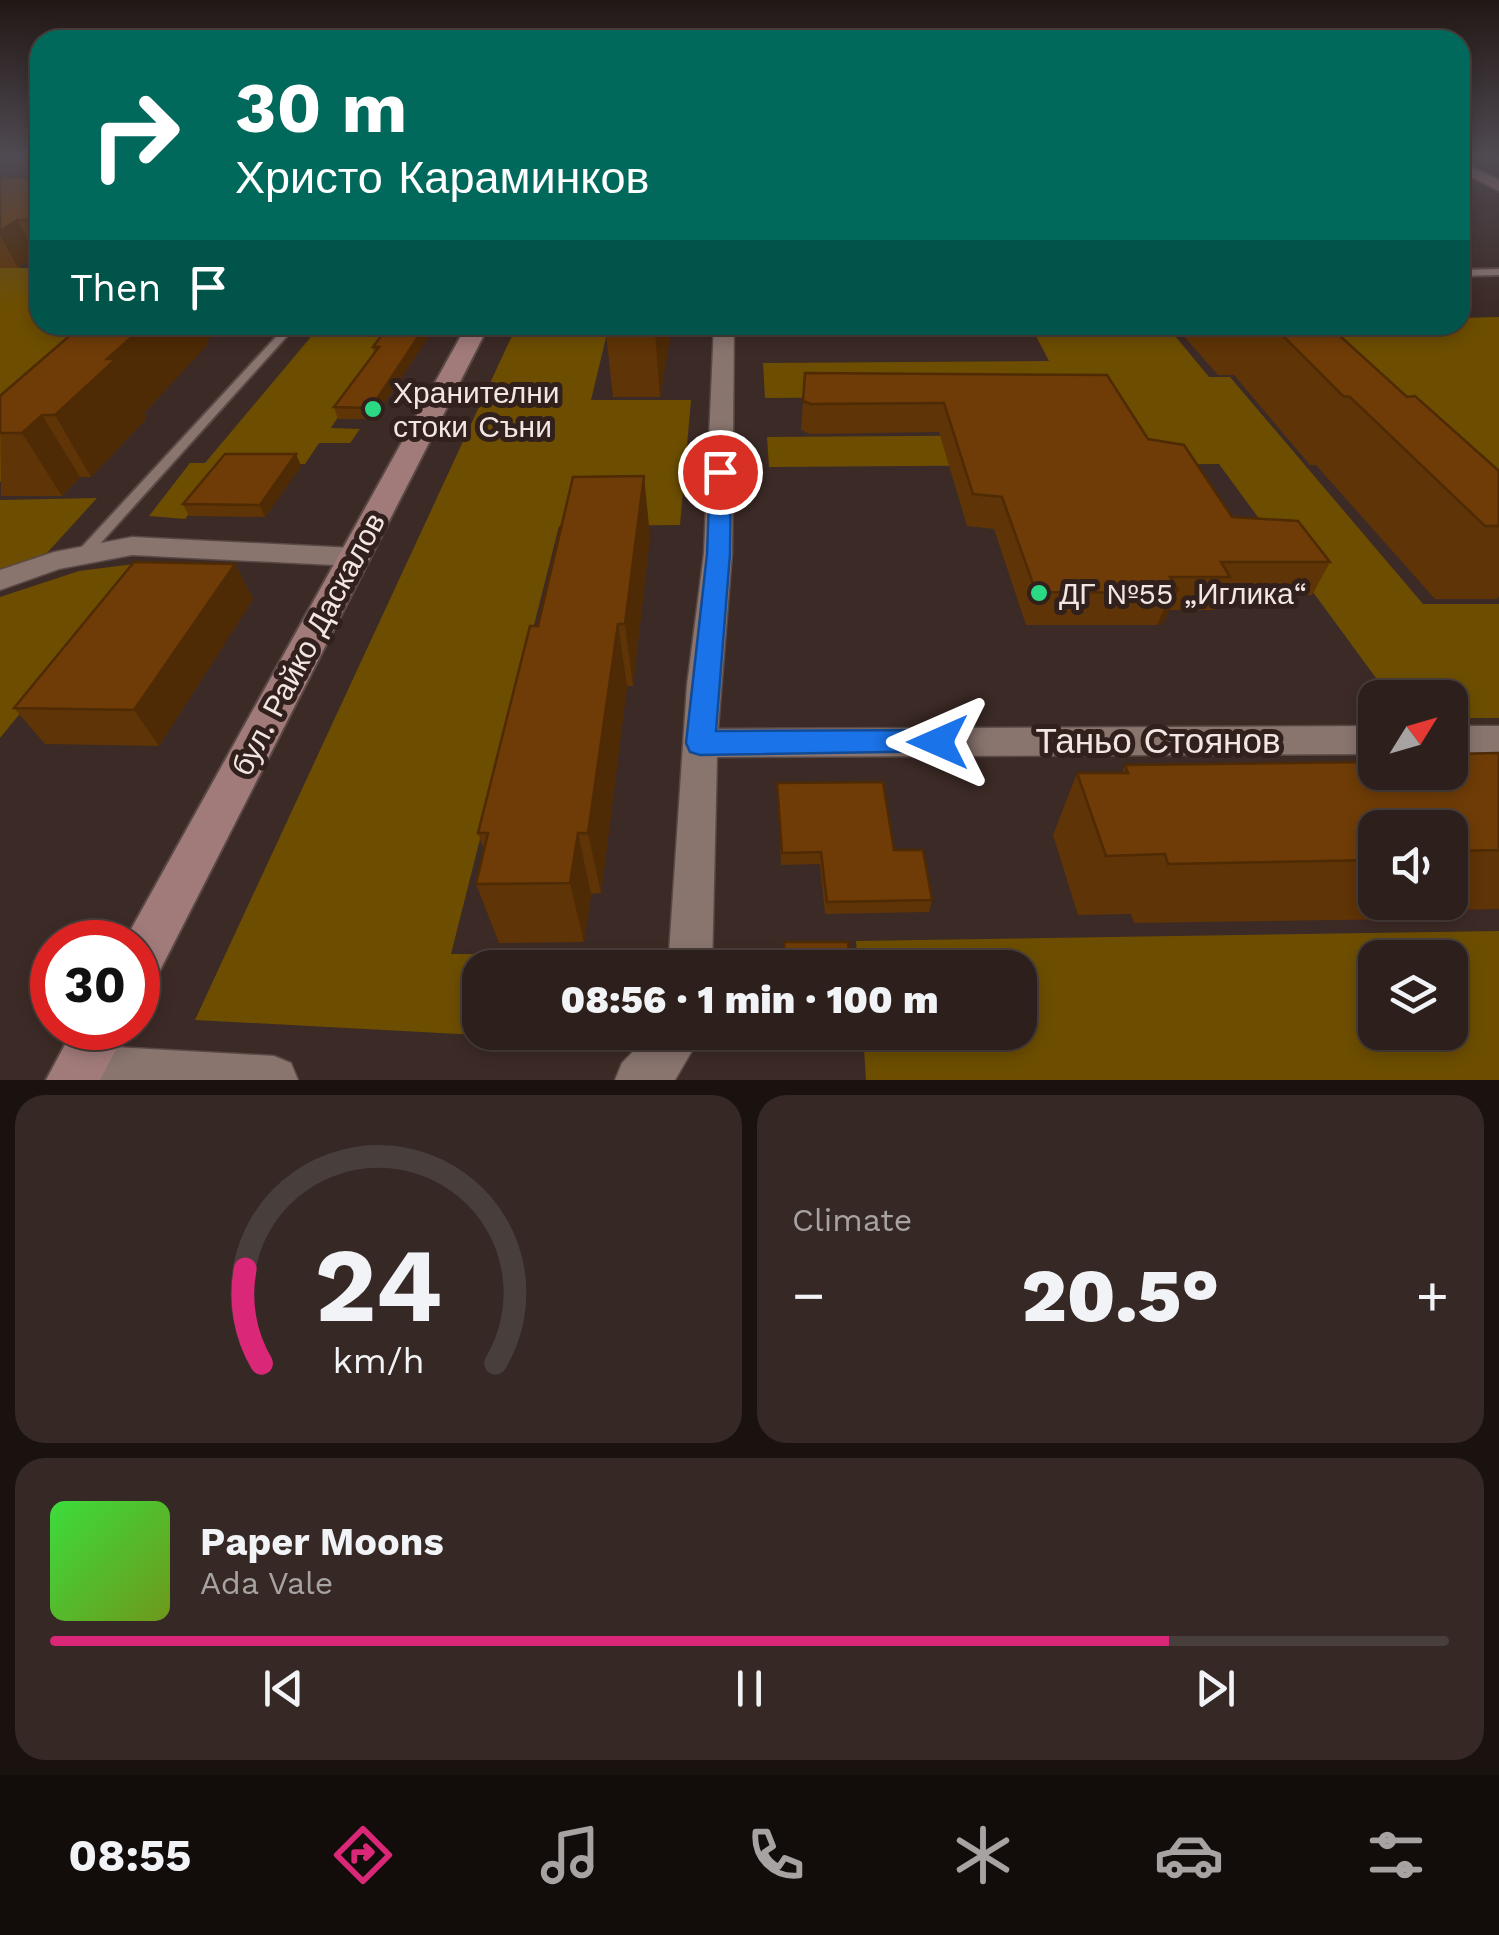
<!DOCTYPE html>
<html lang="en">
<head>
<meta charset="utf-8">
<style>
  :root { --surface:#2d201c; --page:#352825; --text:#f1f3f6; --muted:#a7a3a3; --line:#483e3b; --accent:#db2777 }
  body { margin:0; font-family:"Work Sans",sans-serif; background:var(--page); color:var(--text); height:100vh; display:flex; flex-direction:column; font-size:38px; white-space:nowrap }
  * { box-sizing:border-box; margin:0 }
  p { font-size:32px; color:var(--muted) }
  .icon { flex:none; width:55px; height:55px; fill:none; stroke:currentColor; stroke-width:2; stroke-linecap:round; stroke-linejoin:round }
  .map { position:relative; height:1080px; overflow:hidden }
  .panel { display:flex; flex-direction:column; gap:15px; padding:15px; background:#19120f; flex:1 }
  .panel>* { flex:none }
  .banner { position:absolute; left:30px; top:30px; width:1440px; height:305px; border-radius:30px; box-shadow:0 5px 15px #0003,0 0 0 2px var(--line); background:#00695c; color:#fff; overflow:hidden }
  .needle { width:65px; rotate:53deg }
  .tools { position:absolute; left:1358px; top:680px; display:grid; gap:20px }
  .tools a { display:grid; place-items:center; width:110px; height:110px; border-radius:20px; background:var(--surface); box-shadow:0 5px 15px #0003,0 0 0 2px var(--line); font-size:50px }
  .speed { position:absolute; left:30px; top:920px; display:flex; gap:20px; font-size:50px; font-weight:700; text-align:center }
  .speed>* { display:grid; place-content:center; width:130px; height:130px; border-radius:50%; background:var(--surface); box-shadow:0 5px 15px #0003,0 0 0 2px var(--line); line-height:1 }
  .speed .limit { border:15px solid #d22; background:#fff; color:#111 }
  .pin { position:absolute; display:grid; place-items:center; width:85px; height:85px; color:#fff; margin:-42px; border:5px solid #fff; border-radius:50%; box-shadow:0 2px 10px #0007 }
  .me { position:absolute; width:110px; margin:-55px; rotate:270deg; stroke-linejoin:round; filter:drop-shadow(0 0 8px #0008) }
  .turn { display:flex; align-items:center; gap:35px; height:210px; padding:0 40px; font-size:45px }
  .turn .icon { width:130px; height:130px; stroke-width:2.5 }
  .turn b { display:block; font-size:70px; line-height:85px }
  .then { display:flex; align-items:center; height:95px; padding:0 40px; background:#0003; gap:20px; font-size:38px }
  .big { font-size:75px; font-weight:800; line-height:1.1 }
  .panel .widget { flex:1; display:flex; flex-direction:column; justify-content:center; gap:15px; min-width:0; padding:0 35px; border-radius:30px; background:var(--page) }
  .panel .dial { align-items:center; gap:0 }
  .dial svg { height:260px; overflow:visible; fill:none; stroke:var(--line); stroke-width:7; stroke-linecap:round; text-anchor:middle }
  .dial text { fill:var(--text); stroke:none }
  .song { display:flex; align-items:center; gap:30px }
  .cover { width:120px; height:120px; border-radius:15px; background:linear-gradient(135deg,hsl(120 70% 55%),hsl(80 70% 35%)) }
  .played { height:10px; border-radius:5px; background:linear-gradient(90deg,var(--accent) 80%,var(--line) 80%) }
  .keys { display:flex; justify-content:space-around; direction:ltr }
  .heat { display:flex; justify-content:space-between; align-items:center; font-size:55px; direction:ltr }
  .panel .tiles { flex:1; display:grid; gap:15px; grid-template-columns:1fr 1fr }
  .widget:last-child { grid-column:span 2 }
  .trip { position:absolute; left:462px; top:950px; width:575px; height:100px; border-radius:30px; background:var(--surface); box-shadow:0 5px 15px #0003,0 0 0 2px var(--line); font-weight:800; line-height:100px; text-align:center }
  .tabs { display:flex; height:160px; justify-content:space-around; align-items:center; background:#120d0b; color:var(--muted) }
  .tabs .icon { width:70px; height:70px }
  .tabs .on { color:var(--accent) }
  .tabs b { font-size:45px; color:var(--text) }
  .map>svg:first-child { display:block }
</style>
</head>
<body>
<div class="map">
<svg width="1499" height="1080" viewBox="0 0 1499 1080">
  <rect width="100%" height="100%" fill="#3c2a26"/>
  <g fill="#6d4e01" fill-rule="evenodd">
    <path d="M 0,268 L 40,268 L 40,325 L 166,325 L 0,482 Z"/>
    <path d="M 1499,317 L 1499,479 L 1326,325 L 1460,325 L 1460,318 Z"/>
    <path d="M 517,325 L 609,325 L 591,400 L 691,400 L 680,525 L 559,526 L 451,954 L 645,955 L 644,967 L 480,968 L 480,1032 L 617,1033 L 600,1040 L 573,1040 L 195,1020 Z"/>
    <path d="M 738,325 L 1166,325 L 1209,377 L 1230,377 L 1423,604 L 1499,604 L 1499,718 L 1450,718 L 1450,698 L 1390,697 L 1219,464 L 769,467 L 767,437 L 1050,435 L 1031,396 L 765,398 L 763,363 L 1049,361 L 1036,336 L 738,337 Z"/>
    <path d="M 315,332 L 392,332 L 331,428 L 360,429 L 350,443 L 319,443 L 305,464 L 229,464 L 185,519 L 149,516 L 190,463 L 205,463 Z"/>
    <path d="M 97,498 L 46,554 L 0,571 L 0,500 Z"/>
    <path d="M 142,563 L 0,738 L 0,597 L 79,571 Z"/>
    <path d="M 1499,931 L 1499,1080 L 866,1080 L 863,1033 L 1020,1032 L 1020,968 L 858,967 L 856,941 ZM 1375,958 L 1450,958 L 1450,1032 L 1375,1032 Z"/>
  </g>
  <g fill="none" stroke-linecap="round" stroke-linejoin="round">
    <defs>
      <g id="lane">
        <path d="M 1499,269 L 1499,275 L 1460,276 L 1460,270 Z"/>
        <path d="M 287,325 L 297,325 L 89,556 L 79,556 L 77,553 L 79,550 Z"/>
      </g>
      <g id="street">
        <path d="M 714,325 L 734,325 L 732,553 L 718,729 L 1375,726 L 1375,754 L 717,757 L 712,968 L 668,968 L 687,685 L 704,553 Z"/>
        <path d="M 132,537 L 354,548 L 368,557 L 354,566 L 132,555 L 59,569 L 0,590 L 0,570 L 54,552 Z"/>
        <rect x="1450" y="726" width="49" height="28"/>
        <path d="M 652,1032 L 703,1032 L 675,1080 L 615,1080 L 622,1063 Z"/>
        <path d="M 79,1045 L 274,1056 L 291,1063 L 298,1080 L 60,1080 L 55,1069 L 62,1052 Z"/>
      </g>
      <g id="secondary">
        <path d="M 1460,161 L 1499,180 L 1499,191 L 1460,171 Z"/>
        <path d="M 467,325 L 489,325 L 155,980 L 138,986 L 138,942 L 124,942 Z"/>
        <path d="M 74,1028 L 127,1028 L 100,1080 L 46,1080 Z"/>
      </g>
    </defs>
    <use href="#lane" stroke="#594946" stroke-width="4"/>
    <use href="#street" stroke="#594946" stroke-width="3"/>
    <use href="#secondary" stroke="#594946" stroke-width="4"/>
    <use href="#lane" fill="#89746e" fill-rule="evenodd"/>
    <use href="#street" fill="#89746e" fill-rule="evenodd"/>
    <use href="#secondary" fill="#a17b7a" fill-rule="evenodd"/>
  </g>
  <g fill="#5f3406" fill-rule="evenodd">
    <path d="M 40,177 L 40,255 L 36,255 L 18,268 L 0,268 L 0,178 Z"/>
    <path d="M 389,325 L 436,325 L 374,419 L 338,419 L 334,407 L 374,353 L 373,347 Z"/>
    <path d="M 605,325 L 672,325 L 660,397 L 613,397 Z"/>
    <path d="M 1174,325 L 1328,325 L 1407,397 L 1499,471 L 1499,596 L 1497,599 L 1435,599 L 1316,465 L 1310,465 L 1234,375 L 1218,375 Z"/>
    <path d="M 207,341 L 208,344 L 144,413 L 146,419 L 91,477 L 80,477 L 62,496 L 1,496 L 0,396 Z"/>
    <path d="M 805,373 L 1148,439 L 1232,517 L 1330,562 L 1312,595 L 1222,594 L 1215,610 L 1169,610 L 1164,622 L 1157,625 L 1026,625 L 994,529 L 967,526 L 939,432 L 810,434 L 801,430 Z"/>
    <path d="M 301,466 L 265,517 L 189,516 L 183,504 Z"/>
    <path d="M 650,536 L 633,686 L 627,686 L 601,893 L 591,894 L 584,942 L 499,943 L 476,884 L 484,850 L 478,833 Z"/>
    <path d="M 235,564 L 253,599 L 159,746 L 45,744 L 14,708 Z"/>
    <path d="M 1499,753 L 1499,909 L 1410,911 L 1402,919 L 1134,923 L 1131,914 L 1078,915 L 1053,835 L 1077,773 L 1122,773 L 1125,765 L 1375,772 ZM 1375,828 L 1450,828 L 1450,902 L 1375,902 Z"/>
    <path d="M 777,783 L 894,850 L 932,900 L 929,912 L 825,914 L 820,864 L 781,865 Z"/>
    <path d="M 786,1032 L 856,1032 L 856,1038 L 854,1049 L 786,1048 Z"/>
  </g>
  <g fill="#4e2a05">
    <path d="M 17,220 L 36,255 L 18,268 L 0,235 L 0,231 Z"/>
    <path d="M 145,325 L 224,325 L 207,341 L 208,344 L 144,413 L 146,419 L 91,477 L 55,415 L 107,359 Z"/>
    <path d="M 426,325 L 436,325 L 374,419 L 371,408 Z"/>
    <path d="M 656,325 L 672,325 L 660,397 L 655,331 Z"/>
    <path d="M 42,415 L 80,477 L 62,496 L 22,433 Z"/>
    <path d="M 296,454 L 301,466 L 265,517 L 260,505 Z"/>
    <path d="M 644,476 L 650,536 L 633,686 L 625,624 Z"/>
    <path d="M 235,564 L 253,599 L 159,746 L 134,710 Z"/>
    <path d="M 1178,590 L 1164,622 L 1157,625 L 1171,593 Z"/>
    <path d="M 618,624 L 627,686 L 601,893 L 588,833 Z"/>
    <path d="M 578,833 L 591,894 L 584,942 L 570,883 Z"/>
  </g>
  <g fill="#6f3c07" stroke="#4e2a05" stroke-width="2.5">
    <path d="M 40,177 L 40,220 L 17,220 L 0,231 L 0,178 Z"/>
    <path d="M 82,325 L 145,325 L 107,359 L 116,359 L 55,415 L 42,415 L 22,433 L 0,433 L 0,396 Z"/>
    <path d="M 389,325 L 426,325 L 371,408 L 334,407 L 379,347 L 373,347 Z"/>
    <path d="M 607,325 L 656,325 L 655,331 L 605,331 Z"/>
    <path d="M 1272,325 L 1328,325 L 1407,397 L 1415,396 L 1499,471 L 1499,526 L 1485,526 L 1350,397 L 1343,396 Z"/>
    <path d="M 805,373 L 1107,375 L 1148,439 L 1184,445 L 1232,517 L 1298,521 L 1330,562 L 1221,562 L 1230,577 L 1170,577 L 1178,590 L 1171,593 L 1036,592 L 1002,497 L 973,494 L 944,403 L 811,404 L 803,401 Z"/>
    <path d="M 225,454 L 296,454 L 260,505 L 183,504 Z"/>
    <path d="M 644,476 L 625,624 L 618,624 L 588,833 L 578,833 L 570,883 L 476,884 L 488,833 L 478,833 L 530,626 L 538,626 L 573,477 Z"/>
    <path d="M 134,562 L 235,564 L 134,710 L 14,708 Z"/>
    <path d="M 1499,753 L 1499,850 L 1454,851 L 1460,859 L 1450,859 L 1450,828 L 1375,828 L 1375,860 L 1168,864 L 1165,854 L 1106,856 L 1077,773 L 1128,773 L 1125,765 L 1375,762 L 1375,772 L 1450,772 L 1450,754 Z"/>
    <path d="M 883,782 L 894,850 L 923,850 L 932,900 L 827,902 L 821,852 L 782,853 L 777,783 Z"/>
    <path d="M 784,942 L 848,942 L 850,968 L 785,968 Z"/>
    <path d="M 787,1032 L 856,1032 L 856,1038 L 787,1037 Z"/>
  </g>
  <linearGradient id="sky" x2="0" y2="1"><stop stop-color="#211715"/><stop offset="0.51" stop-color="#504a52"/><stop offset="1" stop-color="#504a52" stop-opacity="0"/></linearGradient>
  <rect width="1499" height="307" fill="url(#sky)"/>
  <path fill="#1a73e8" stroke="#114b97" stroke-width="2.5" d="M 720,466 L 731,472 L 730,554 L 716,731 L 938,730 L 949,734 L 953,742 L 949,751 L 700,755 L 690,752 L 686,743 L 707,554 L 710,472 Z"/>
  <g fill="#2bd884" stroke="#32201c" stroke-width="4">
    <circle cx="373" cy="409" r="10"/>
    <circle cx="1039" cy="593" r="10"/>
  </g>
  <g text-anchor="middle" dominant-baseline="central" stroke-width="10" stroke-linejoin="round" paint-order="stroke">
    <g font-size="30" fill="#f2e6e3" stroke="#32201c" text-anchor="start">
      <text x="393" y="392">Хранителни<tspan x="393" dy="34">стоки Съни</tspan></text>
      <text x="1059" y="593">ДГ №55 „Иглика“</text>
    </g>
    <g font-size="30" fill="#f2e6e3" stroke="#32201c">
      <text transform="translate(308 644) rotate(-62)">бул. Райко Даскалов</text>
    </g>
    <g font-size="35" fill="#f2e6e3" stroke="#32201c">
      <text x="1158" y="741">Таньо Стоянов</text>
    </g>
  </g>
</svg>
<div class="tools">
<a><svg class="needle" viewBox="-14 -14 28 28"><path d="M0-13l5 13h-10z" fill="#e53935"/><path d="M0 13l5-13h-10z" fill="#a7a3a3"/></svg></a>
<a><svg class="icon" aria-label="sound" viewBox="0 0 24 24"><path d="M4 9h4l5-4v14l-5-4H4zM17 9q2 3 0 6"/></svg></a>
<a><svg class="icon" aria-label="layers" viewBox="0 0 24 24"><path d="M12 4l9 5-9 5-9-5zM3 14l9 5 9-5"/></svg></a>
</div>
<div class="speed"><div class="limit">30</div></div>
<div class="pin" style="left:720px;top:472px;background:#d93025"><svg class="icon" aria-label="arrive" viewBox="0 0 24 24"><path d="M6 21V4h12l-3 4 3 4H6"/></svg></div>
<svg class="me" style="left:938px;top:742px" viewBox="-20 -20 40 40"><path d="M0-17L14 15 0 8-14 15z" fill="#1a73e8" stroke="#fff" stroke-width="4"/></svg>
<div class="trip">08:56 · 1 min · 100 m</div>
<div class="banner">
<div class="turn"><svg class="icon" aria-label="right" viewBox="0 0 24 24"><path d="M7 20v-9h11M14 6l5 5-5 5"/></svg><div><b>30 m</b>Христо Караминков</div></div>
<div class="then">Then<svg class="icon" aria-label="arrive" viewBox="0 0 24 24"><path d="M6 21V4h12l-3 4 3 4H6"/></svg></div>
</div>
</div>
<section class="panel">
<div class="tiles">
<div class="widget dial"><svg viewBox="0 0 100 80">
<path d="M14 69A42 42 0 1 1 86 69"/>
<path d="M14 69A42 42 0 0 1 9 40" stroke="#db2777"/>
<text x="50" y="56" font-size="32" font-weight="700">24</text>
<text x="50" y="72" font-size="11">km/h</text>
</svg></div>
<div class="widget"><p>Climate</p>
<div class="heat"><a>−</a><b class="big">20.5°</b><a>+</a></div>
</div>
<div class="widget">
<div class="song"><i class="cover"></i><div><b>Paper Moons</b><p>Ada Vale</p></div></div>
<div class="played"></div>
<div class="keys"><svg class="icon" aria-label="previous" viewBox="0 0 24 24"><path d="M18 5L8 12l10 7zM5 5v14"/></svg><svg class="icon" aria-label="pause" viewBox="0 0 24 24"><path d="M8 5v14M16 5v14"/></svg><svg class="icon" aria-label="next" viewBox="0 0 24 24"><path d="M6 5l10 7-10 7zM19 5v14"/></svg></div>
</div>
</div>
</section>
<nav class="tabs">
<b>08:55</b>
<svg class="icon on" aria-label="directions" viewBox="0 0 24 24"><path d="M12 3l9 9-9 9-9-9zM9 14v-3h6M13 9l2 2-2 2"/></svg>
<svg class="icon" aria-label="music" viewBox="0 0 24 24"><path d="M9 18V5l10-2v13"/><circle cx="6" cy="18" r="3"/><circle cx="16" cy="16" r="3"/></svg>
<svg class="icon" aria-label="phone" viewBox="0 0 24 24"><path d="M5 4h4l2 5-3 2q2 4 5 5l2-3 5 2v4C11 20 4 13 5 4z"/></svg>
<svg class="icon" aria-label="climate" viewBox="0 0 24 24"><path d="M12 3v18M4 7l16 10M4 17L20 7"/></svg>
<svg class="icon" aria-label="car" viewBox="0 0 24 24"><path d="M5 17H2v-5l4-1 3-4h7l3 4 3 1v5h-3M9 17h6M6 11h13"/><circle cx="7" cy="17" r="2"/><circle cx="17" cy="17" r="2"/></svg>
<svg class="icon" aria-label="filters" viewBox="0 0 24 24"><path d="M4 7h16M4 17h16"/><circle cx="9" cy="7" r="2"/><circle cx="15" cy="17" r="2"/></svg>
</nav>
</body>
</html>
